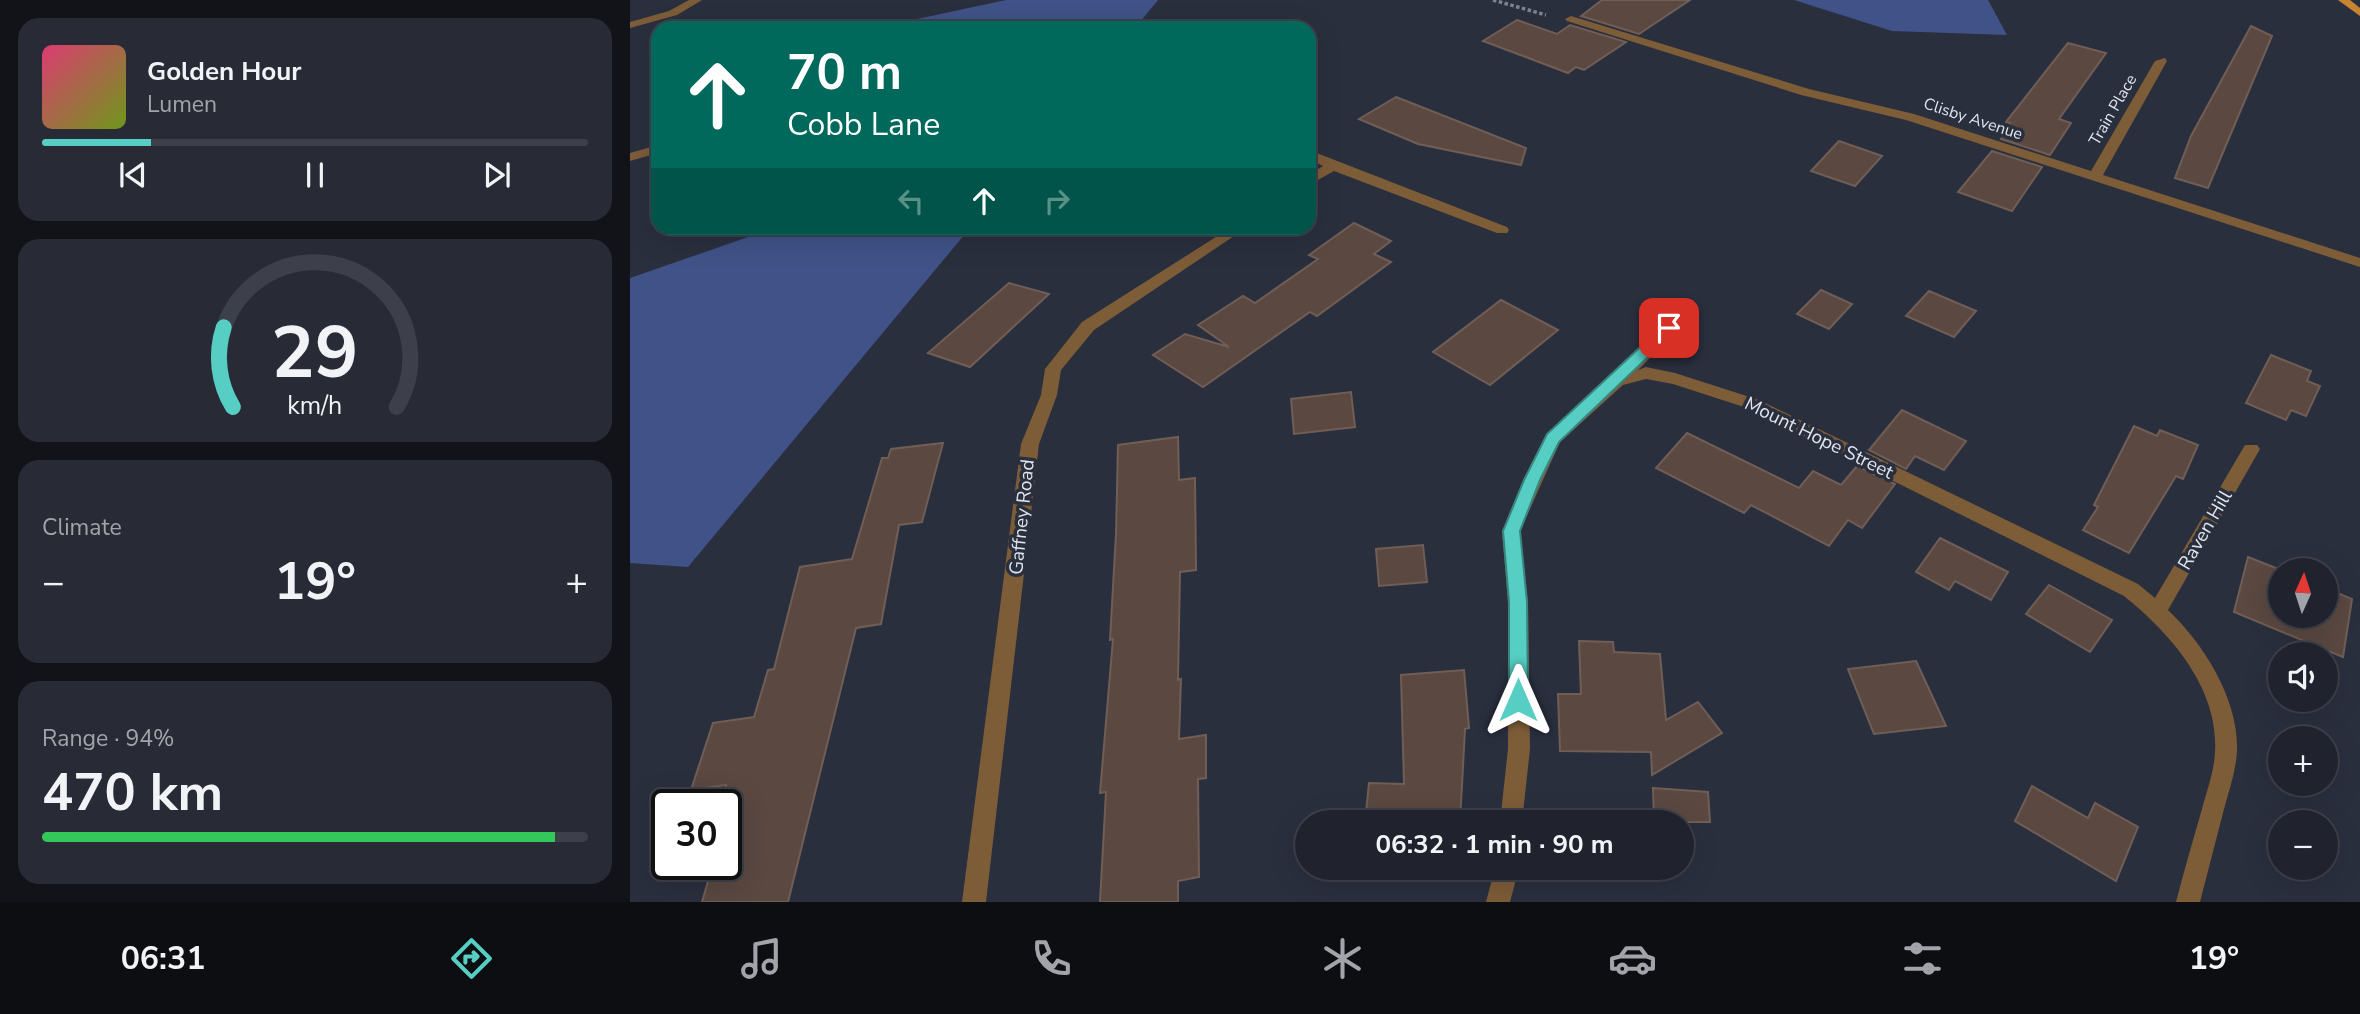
<!DOCTYPE html>
<html lang="en">
<head>
<meta charset="utf-8">
<style>
  :root { --surface:#20232e; --page:#282b36; --text:#f1f3f6; --muted:#a2a4aa; --line:#3d404a; --accent:#56cec3 }
  body { margin:0; font-family:"Nunito Sans",sans-serif; background:var(--page); color:var(--text); height:100vh; display:flex; flex-direction:column; font-size:26px; white-space:nowrap }
  * { box-sizing:border-box; margin:0 }
  p { font-size:23px; color:var(--muted) }
  .icon { flex:none; width:38px; height:38px; fill:none; stroke:currentColor; stroke-width:2; stroke-linecap:round; stroke-linejoin:round }
  .map { position:relative; flex:1; overflow:hidden }
  .sheet { display:flex; flex-direction:column; gap:18px; padding:18px; background:#121319; width:630px }
  .sheet>* { flex:none }
  .hud { position:absolute; left:21px; top:21px; width:665px; height:214px; border-radius:21px; box-shadow:0 7px 28px #0002,0 0 0 2px var(--line); background:#00695c; color:#fff; overflow:hidden }
  .needle { width:46px; rotate:3deg }
  .buttons { position:absolute; left:1638px; top:558px; display:grid; gap:14px }
  .buttons a { display:grid; place-items:center; width:70px; height:70px; border-radius:50%; background:var(--surface); box-shadow:0 7px 28px #0002,0 0 0 2px var(--line); font-size:35px }
  .speed { position:absolute; left:21px; top:789px; display:flex; gap:14px; font-size:35px; font-weight:700; text-align:center }
  .speed>* { display:grid; place-content:center; width:91px; height:91px; border-radius:50%; background:var(--surface); box-shadow:0 7px 28px #0002,0 0 0 2px var(--line); line-height:1 }
  .speed .limit { border:4px solid #111; border-radius:10px; background:#fff; color:#111 }
  .pin { position:absolute; display:grid; place-items:center; width:60px; height:60px; color:#fff; margin:-30px; border-radius:14px; box-shadow:0 4px 10px #0006 }
  .me { position:absolute; width:77px; margin:-38px; rotate:0deg; stroke-linejoin:round; filter:drop-shadow(0 0 5px #0008) }
  .turn { display:flex; align-items:center; gap:24px; height:147px; padding:0 21px; font-size:32px }
  .turn .icon { width:91px; height:91px; stroke-width:2.5 }
  .turn b { display:block; font-size:49px; line-height:60px }
  .lanes { display:flex; align-items:center; height:66px; padding:0 21px; background:#0003; justify-content:center; gap:35px; direction:ltr }
  .lanes .off { opacity:.35 }
  .big { font-size:52px; font-weight:700; line-height:1.1 }
  .sheet .card { flex:1; display:flex; flex-direction:column; justify-content:center; gap:10px; min-width:0; padding:0 24px; border-radius:21px; background:var(--page) }
  .sheet .dial { align-items:center; gap:0 }
  .dial svg { height:182px; overflow:visible; fill:none; stroke:var(--line); stroke-width:7; stroke-linecap:round; text-anchor:middle }
  .dial text { fill:var(--text); stroke:none }
  .song { display:flex; align-items:center; gap:21px }
  .cover { width:84px; height:84px; border-radius:10px; background:linear-gradient(135deg,hsl(340 70% 55%),hsl(80 70% 35%)) }
  .played { height:7px; border-radius:4px; background:linear-gradient(90deg,var(--accent) 20%,var(--line) 20%) }
  .keys { display:flex; justify-content:space-around; direction:ltr }
  .heat { display:flex; justify-content:space-between; align-items:center; font-size:38px; direction:ltr }
  .charge { height:10px; border-radius:5px; background:linear-gradient(90deg,#34c759 94%,var(--line) 0) }
  .trip { position:absolute; left:665px; top:810px; width:399px; height:70px; border-radius:35px; background:var(--surface); box-shadow:0 7px 28px #0002,0 0 0 2px var(--line); font-weight:700; line-height:70px; text-align:center }
  .tabs { display:flex; height:112px; justify-content:space-around; align-items:center; background:#0d0e12; color:var(--muted) }
  .tabs .icon { width:49px; height:49px }
  .tabs .current { color:var(--accent) }
  .tabs b { font-size:32px; color:var(--text) }
  main { display:flex; flex:1; min-height:0 }
  .map>svg:first-child { display:block }
</style>
</head>
<body>
<main>
<section class="sheet">
<div class="card">
<div class="song"><i class="cover"></i><div><b>Golden Hour</b><p>Lumen</p></div></div>
<div class="played"></div>
<div class="keys"><svg class="icon" aria-label="previous" viewBox="0 0 24 24"><path d="M18 5L8 12l10 7zM5 5v14"/></svg><svg class="icon" aria-label="pause" viewBox="0 0 24 24"><path d="M8 5v14M16 5v14"/></svg><svg class="icon" aria-label="next" viewBox="0 0 24 24"><path d="M6 5l10 7-10 7zM19 5v14"/></svg></div>
</div>
<div class="card dial"><svg viewBox="0 0 100 80">
<path d="M14 69A42 42 0 1 1 86 69"/>
<path d="M14 69A42 42 0 0 1 10 34" stroke="#56cec3"/>
<text x="50" y="56" font-size="32" font-weight="700">29</text>
<text x="50" y="72" font-size="11">km/h</text>
</svg></div>
<div class="card"><p>Climate</p>
<div class="heat"><a>−</a><b class="big">19°</b><a>+</a></div>
</div>
<div class="card"><p>Range · 94%</p><b class="big">470 km</b><div class="charge"></div></div>
</section>
<div class="map">
<svg width="1730" height="902" viewBox="0 0 1730 902">
  <rect width="100%" height="100%" fill="#2a2f3e"/>
  <g fill="#405287">
    <path d="M 376,0 L 528,0 L 505,28 L 245,28 Z"/>
    <path d="M 1164,0 L 1358,0 L 1377,35 L 1262,31 Z"/>
    <path d="M 144,228 L 340,228 L 58,567 L 0,563 L 0,278 Z"/>
  </g>
  <g fill="#5a4841" stroke="#705e56" stroke-width="2">
    <path d="M 972,0 L 1060,0 L 1009,34 L 951,16 Z"/>
    <path d="M 887,20 L 927,34 L 940,25 L 996,42 L 954,70 L 946,67 L 938,73 L 853,41 Z"/>
    <path d="M 1621,26 L 1642,36 L 1578,188 L 1545,178 L 1561,136 Z"/>
    <path d="M 1438,43 L 1476,53 L 1429,119 L 1441,123 L 1420,155 L 1371,139 L 1379,130 L 1376,129 L 1380,123 L 1376,122 Z"/>
    <path d="M 766,97 L 896,148 L 891,165 L 788,144 L 729,119 Z"/>
    <path d="M 1209,141 L 1252,156 L 1225,186 L 1181,171 Z"/>
    <path d="M 1362,151 L 1412,167 L 1382,211 L 1328,192 Z"/>
    <path d="M 724,223 L 761,241 L 744,254 L 761,262 L 687,316 L 680,312 L 573,387 L 523,355 L 555,334 L 599,347 L 568,325 L 613,296 L 625,303 L 688,259 L 679,255 Z"/>
    <path d="M 379,283 L 419,294 L 340,367 L 298,353 Z"/>
    <path d="M 1191,290 L 1222,304 L 1199,329 L 1167,314 Z"/>
    <path d="M 1299,291 L 1346,311 L 1324,337 L 1276,316 Z"/>
    <path d="M 871,300 L 928,330 L 860,385 L 803,352 Z"/>
    <path d="M 1641,355 L 1681,371 L 1677,381 L 1690,386 L 1676,416 L 1661,410 L 1656,420 L 1616,403 Z"/>
    <path d="M 721,392 L 725,427 L 664,434 L 661,399 Z"/>
    <path d="M 1272,410 L 1336,441 L 1314,470 L 1285,456 L 1276,469 L 1239,450 Z"/>
    <path d="M 1504,426 L 1527,436 L 1530,430 L 1568,445 L 1553,479 L 1546,476 L 1499,553 L 1453,530 L 1468,507 L 1464,505 Z"/>
    <path d="M 1057,433 L 1169,488 L 1183,471 L 1211,485 L 1227,466 L 1265,484 L 1232,528 L 1218,520 L 1199,546 L 1121,505 L 1114,513 L 1026,468 Z"/>
    <path d="M 548,437 L 549,480 L 565,478 L 566,570 L 550,572 L 548,680 L 551,679 L 549,739 L 576,735 L 576,778 L 568,779 L 569,877 L 548,881 L 548,902 L 470,902 L 476,792 L 470,793 L 483,639 L 480,640 L 486,534 L 488,445 Z"/>
    <path d="M 313,443 L 292,522 L 269,525 L 251,624 L 226,628 L 158,902 L 72,902 L 83,864 L 96,864 L 96,785 L 61,790 L 83,723 L 124,717 L 138,670 L 144,669 L 170,567 L 222,559 L 252,458 L 258,458 L 261,449 Z"/>
    <path d="M 1310,538 L 1378,572 L 1361,600 L 1325,581 L 1319,590 L 1286,572 Z"/>
    <path d="M 793,545 L 797,582 L 749,586 L 746,549 Z"/>
    <path d="M 1618,557 L 1651,570 L 1650,616 L 1696,616 L 1696,588 L 1722,599 L 1713,657 L 1604,612 Z"/>
    <path d="M 1419,585 L 1482,620 L 1460,652 L 1396,614 Z"/>
    <path d="M 949,641 L 983,642 L 984,652 L 1030,654 L 1036,720 L 1068,702 L 1092,733 L 1022,775 L 1021,752 L 930,751 L 928,694 L 951,694 Z"/>
    <path d="M 1286,661 L 1316,726 L 1244,734 L 1218,669 Z"/>
    <path d="M 834,670 L 839,728 L 835,729 L 830,822 L 735,822 L 739,783 L 774,784 L 771,675 Z"/>
    <path d="M 1402,786 L 1458,818 L 1465,803 L 1508,827 L 1486,881 L 1385,821 Z"/>
    <path d="M 1023,788 L 1078,792 L 1080,822 L 1024,822 Z"/>
    <path d="M 741,868 L 862,868 L 859,880 L 740,877 Z"/>
  </g>
  <g fill="none" stroke-linecap="round" stroke-linejoin="round">
    <path stroke="#7f8390" stroke-width="3.5" stroke-dasharray="3.5 2.5" stroke-linecap="butt" d="M 863,0 L 916,15"/>
    <g fill="#7d5c38" fill-rule="evenodd">
      <path d="M 59,0 L 72,0 L 47,15 L 0,28 L 0,22 L 39,11 Z"/>
      <path d="M 941,16 L 1179,89 L 1284,114 L 1461,171 L 1525,61 L 1535,58 L 1537,61 L 1473,175 L 1730,258 L 1730,267 L 1276,120 L 1171,95 L 937,21 L 935,19 Z"/>
      <path d="M 28,145 L 28,153 L 0,161 L 0,153 Z"/>
      <path d="M 679,150 L 877,227 L 879,230 L 877,233 L 867,233 L 704,171 L 679,185 L 679,175 L 693,166 L 679,159 Z"/>
      <path d="M 600,228 L 616,228 L 464,330 L 431,370 L 427,395 L 409,444 L 356,902 L 332,902 L 391,444 L 411,395 L 415,369 L 452,322 Z"/>
      <path d="M 1039,324 L 1047,329 L 1045,333 L 1008,370 L 1016,367 L 1045,373 L 1129,400 L 1508,584 L 1525,598 L 1615,445 L 1627,445 L 1630,449 L 1538,610 C 1574,644 1609,700 1607,751 C 1606,771 1599,790 1594,809 C 1586,840 1578,871 1570,902 L 1546,902 C 1554,871 1563,840 1572,809 C 1577,790 1584,772 1585,752 C 1589,688 1540,633 1494,596 L 1117,408 L 1043,384 L 1016,379 L 993,385 L 930,442 L 890,531 L 898,602 L 900,749 L 892,822 L 870,822 L 878,749 L 878,602 L 872,531 L 917,434 L 981,377 L 1033,325 Z"/>
      <path d="M 865,868 L 889,868 L 880,902 L 856,902 Z"/>
    </g>
    <path fill="#c88531" fill-rule="evenodd" d="M 1708,0 L 1720,0 L 1730,8 L 1730,16 Z"/>
  </g>
  <path fill="#56cec3" stroke="#38867f" stroke-width="2" d="M 1039,324 L 1046,328 L 1044,332 L 929,442 L 910,480 L 890,531 L 897,602 L 898,700 L 895,706 L 888,709 L 882,706 L 879,700 L 879,602 L 873,531 L 894,480 L 917,434 L 1034,325 Z"/>
  <g text-anchor="middle" dominant-baseline="central" stroke-width="7" stroke-linejoin="round" paint-order="stroke">
    <g font-size="16" fill="#e0e4ee" stroke="#2a2f3e">
      <text transform="translate(1483 110) rotate(-60)">Train Place</text>
      <text transform="translate(1343 119) rotate(18)">Clisby Avenue</text>
    </g>
    <g font-size="19" fill="#e0e4ee" stroke="#2a2f3e">
      <text transform="translate(1189 438) rotate(26)">Mount Hope Street</text>
      <text transform="translate(392 517) rotate(-84)">Gaffney Road</text>
      <text transform="translate(1575 530) rotate(-60)">Raven Hill</text>
    </g>
  </g>
</svg>
<div class="buttons">
<a><svg class="needle" viewBox="-14 -14 28 28"><path d="M0-13l5 13h-10z" fill="#e53935"/><path d="M0 13l5-13h-10z" fill="#a2a4aa"/></svg></a>
<a><svg class="icon" aria-label="sound" viewBox="0 0 24 24"><path d="M4 9h4l5-4v14l-5-4H4zM17 9q2 3 0 6"/></svg></a>
<a>+</a>
<a>−</a>
</div>
<div class="speed"><div class="limit">30</div></div>
<div class="pin" style="left:1039px;top:328px;background:#d93025"><svg class="icon" aria-label="arrive" viewBox="0 0 24 24"><path d="M6 21V4h12l-3 4 3 4H6"/></svg></div>
<svg class="me" style="left:888px;top:700px" viewBox="-20 -20 40 40"><path d="M0-17L14 15 0 8-14 15z" fill="#56cec3" stroke="#fff" stroke-width="4"/></svg>
<div class="trip">06:32 · 1 min · 90 m</div>
<div class="hud">
<div class="turn"><svg class="icon" aria-label="ahead" viewBox="0 0 24 24"><path d="M12 20V5M6 11l6-6 6 6"/></svg><div><b>70 m</b>Cobb Lane</div></div>
<div class="lanes"><svg class="icon off" aria-label="left" viewBox="0 0 24 24"><path d="M17 20v-9H6M10 6l-5 5 5 5"/></svg><svg class="icon" aria-label="ahead" viewBox="0 0 24 24"><path d="M12 20V5M6 11l6-6 6 6"/></svg><svg class="icon off" aria-label="right" viewBox="0 0 24 24"><path d="M7 20v-9h11M14 6l5 5-5 5"/></svg></div>
</div>
</div>
</main>
<nav class="tabs">
<b>06:31</b>
<svg class="icon current" aria-label="directions" viewBox="0 0 24 24"><path d="M12 3l9 9-9 9-9-9zM9 14v-3h6M13 9l2 2-2 2"/></svg>
<svg class="icon" aria-label="music" viewBox="0 0 24 24"><path d="M9 18V5l10-2v13"/><circle cx="6" cy="18" r="3"/><circle cx="16" cy="16" r="3"/></svg>
<svg class="icon" aria-label="phone" viewBox="0 0 24 24"><path d="M5 4h4l2 5-3 2q2 4 5 5l2-3 5 2v4C11 20 4 13 5 4z"/></svg>
<svg class="icon" aria-label="climate" viewBox="0 0 24 24"><path d="M12 3v18M4 7l16 10M4 17L20 7"/></svg>
<svg class="icon" aria-label="car" viewBox="0 0 24 24"><path d="M5 17H2v-5l4-1 3-4h7l3 4 3 1v5h-3M9 17h6M6 11h13"/><circle cx="7" cy="17" r="2"/><circle cx="17" cy="17" r="2"/></svg>
<svg class="icon" aria-label="filters" viewBox="0 0 24 24"><path d="M4 7h16M4 17h16"/><circle cx="9" cy="7" r="2"/><circle cx="15" cy="17" r="2"/></svg>
<b>19°</b>
</nav>
</body>
</html>
